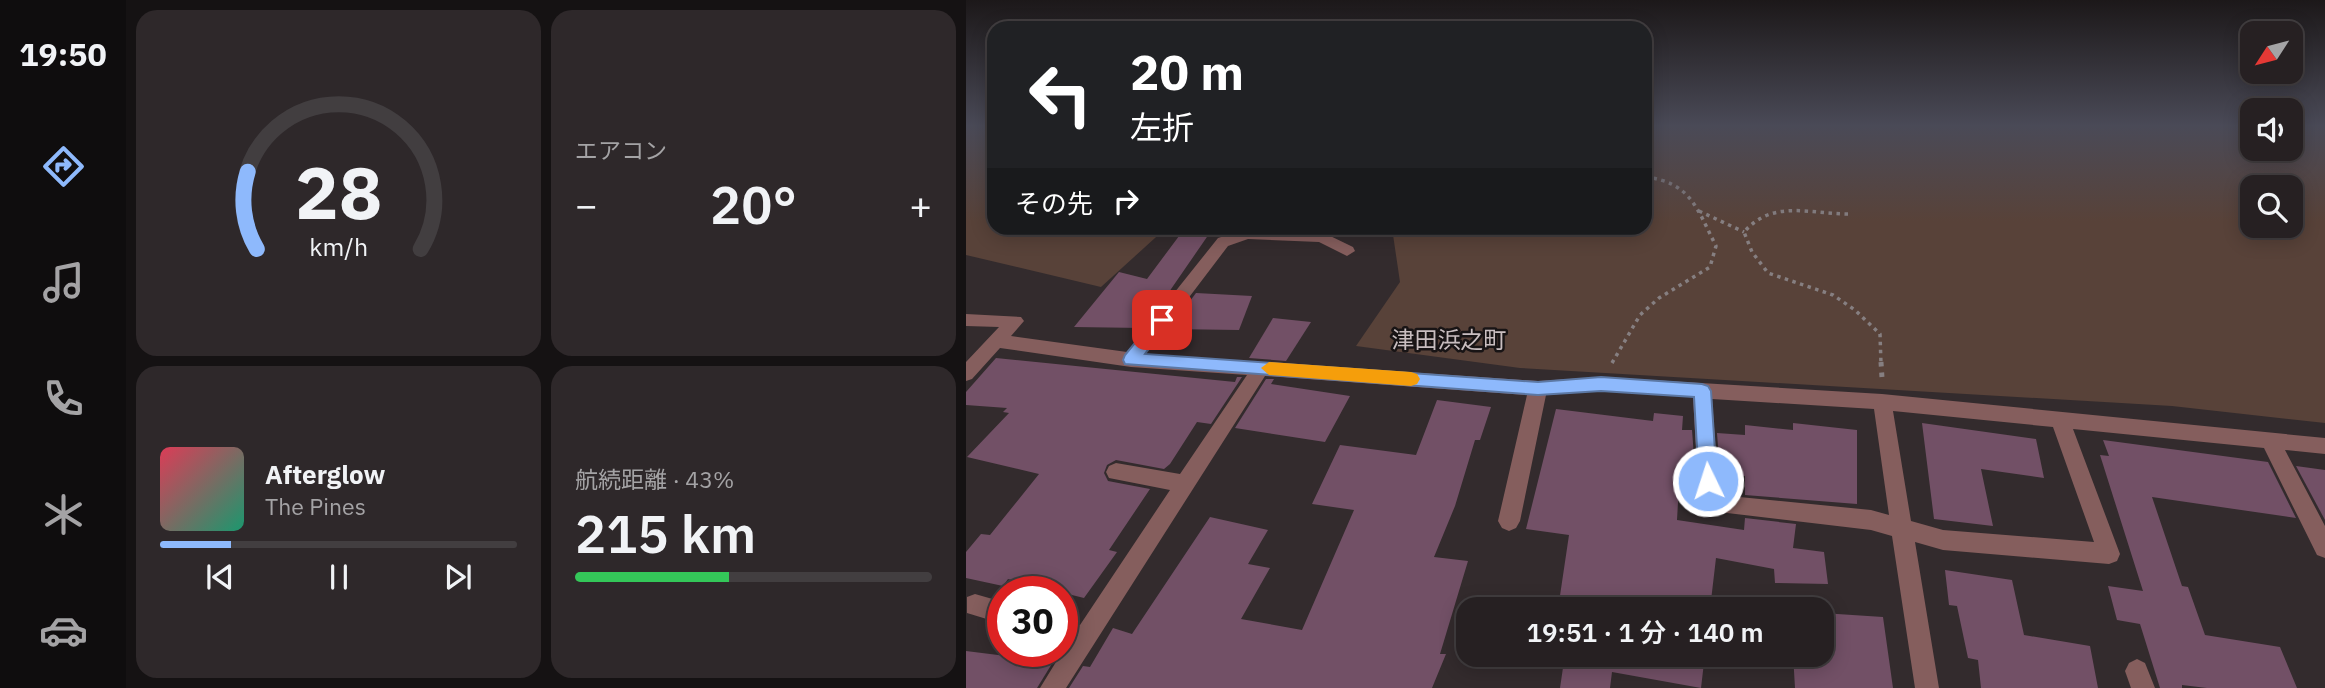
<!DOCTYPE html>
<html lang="ja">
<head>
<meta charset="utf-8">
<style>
  :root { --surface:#262022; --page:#2e282a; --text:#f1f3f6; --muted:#a4a3a5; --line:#423e40; --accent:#8eb9fc }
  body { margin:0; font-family:"IBM Plex Sans","Noto Sans JP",sans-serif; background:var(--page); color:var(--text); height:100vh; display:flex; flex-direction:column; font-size:26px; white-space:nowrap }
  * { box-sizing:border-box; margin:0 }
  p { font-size:23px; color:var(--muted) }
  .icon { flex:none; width:38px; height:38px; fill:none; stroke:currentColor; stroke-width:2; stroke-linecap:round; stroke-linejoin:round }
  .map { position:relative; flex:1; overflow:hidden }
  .drawer { display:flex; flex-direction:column; gap:10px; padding:10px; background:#151213; width:840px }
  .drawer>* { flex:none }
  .hud { position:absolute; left:21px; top:21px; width:665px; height:214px; border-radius:21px; box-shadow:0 4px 18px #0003,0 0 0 2px var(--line); background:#202124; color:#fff; overflow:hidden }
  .needle { width:46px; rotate:234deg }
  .tools { position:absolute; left:1274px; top:21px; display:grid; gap:14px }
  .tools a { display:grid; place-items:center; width:63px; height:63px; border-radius:14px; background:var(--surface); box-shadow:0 4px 18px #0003,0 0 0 2px var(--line); font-size:35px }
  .speed { position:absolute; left:21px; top:576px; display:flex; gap:14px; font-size:35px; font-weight:700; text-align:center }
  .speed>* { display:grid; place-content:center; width:91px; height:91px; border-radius:50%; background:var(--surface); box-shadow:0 4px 18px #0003,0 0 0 2px var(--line); line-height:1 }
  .speed .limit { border:10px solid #d22; background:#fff; color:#111 }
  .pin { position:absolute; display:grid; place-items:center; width:60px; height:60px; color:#fff; margin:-30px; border-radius:14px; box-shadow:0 4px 10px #0006 }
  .me { position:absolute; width:77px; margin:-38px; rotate:356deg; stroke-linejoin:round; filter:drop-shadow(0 0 5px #0008) }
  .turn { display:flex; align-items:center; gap:24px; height:147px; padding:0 28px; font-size:32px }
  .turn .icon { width:91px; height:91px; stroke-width:2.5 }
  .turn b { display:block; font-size:49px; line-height:60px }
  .then { display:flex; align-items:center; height:66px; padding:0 28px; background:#0003; gap:14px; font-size:26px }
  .big { font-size:52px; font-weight:600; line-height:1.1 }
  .drawer .card { flex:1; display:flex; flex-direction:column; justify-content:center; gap:10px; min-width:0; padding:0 24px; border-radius:21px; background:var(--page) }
  .drawer .dial { align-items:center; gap:0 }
  .dial svg { height:182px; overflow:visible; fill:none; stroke:var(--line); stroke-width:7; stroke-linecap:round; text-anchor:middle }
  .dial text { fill:var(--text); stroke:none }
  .song { display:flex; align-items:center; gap:21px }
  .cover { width:84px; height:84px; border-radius:10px; background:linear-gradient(135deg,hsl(350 70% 55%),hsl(160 70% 35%)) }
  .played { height:7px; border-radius:4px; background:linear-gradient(90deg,var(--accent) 20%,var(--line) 20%) }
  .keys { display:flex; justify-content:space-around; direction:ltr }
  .heat { display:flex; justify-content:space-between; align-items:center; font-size:38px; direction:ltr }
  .charge { height:10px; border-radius:5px; background:linear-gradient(90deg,#34c759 43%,var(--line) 0) }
  .drawer .tiles { flex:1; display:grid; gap:10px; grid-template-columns:repeat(2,1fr) }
  .trip { position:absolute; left:490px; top:597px; width:378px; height:70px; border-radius:21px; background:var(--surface); box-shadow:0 4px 18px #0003,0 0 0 2px var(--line); font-weight:600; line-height:70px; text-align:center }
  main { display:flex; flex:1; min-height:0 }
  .dock { display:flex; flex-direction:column; width:126px; justify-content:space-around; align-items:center; background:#0f0d0e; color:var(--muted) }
  .dock .icon { width:49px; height:49px }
  .dock .selected { color:var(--accent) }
  .dock b { font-size:32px; color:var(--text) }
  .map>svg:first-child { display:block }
</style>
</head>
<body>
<main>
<nav class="dock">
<b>19:50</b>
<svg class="icon selected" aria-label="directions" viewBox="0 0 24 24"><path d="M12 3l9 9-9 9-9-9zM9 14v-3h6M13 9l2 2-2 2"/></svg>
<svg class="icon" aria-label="music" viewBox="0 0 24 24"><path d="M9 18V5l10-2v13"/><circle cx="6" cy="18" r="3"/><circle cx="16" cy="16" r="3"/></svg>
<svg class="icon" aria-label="phone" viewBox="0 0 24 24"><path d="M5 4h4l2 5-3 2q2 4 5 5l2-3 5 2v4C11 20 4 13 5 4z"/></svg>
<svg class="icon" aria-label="climate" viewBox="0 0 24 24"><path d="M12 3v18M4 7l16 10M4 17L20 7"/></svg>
<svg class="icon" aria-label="car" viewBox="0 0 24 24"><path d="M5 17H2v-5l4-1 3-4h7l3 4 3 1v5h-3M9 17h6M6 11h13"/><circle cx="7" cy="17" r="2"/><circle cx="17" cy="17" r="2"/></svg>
</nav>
<section class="drawer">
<div class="tiles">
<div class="card dial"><svg viewBox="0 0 100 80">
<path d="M14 69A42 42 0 1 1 86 69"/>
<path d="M14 69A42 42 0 0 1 10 35" stroke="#8eb9fc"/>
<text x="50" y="56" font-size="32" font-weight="700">28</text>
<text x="50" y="72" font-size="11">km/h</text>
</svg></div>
<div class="card"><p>エアコン</p>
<div class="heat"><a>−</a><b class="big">20°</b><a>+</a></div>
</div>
<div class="card">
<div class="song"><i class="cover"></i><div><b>Afterglow</b><p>The Pines</p></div></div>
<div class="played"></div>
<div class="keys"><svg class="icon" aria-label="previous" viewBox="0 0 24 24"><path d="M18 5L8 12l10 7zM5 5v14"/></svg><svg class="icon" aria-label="pause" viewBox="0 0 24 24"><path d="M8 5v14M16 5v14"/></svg><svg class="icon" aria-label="next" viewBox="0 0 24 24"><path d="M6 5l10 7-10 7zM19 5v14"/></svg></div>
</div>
<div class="card"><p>航続距離 · 43%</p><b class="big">215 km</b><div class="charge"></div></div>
</div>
</section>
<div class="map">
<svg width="1359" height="688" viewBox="0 0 1359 688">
  <rect width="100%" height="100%" fill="#332b2d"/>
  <g fill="#584239" fill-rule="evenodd">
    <path d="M 0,125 L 28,125 L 28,228 L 200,228 L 135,287 L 0,255 Z"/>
    <path d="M 679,125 L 1286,125 L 1286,149 L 1325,149 L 1325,125 L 1359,125 L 1359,423 L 1206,406 L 554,368 L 390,346 L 434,282 L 426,228 L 679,228 ZM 1286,187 L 1325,187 L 1325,226 L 1286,226 Z"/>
  </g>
  <g fill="#725066">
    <path d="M 219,228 L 233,228 L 243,234 L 203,292 L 206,292 L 177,328 L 108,327 L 153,272 L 181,279 Z"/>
    <path d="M 230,293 L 286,296 L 273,330 L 203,329 Z"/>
    <path d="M 307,318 L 345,322 L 320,361 L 283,358 Z"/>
    <path d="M 30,358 L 269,382 L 271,377 L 276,377 L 245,424 L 231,422 L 204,464 L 198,469 L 150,460 L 141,465 L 138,473 L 142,481 L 184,489 L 143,550 L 151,552 L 118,598 L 42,579 L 37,586 L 0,578 L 0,552 L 15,534 L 24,535 L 73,474 L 1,457 L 43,413 L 37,412 L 41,408 L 0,405 L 0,392 Z"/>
    <path d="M 300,379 L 308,379 L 305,384 L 384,396 L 359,442 L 269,428 Z"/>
    <path d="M 471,400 L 525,407 L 514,440 L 509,440 L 489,506 L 468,557 L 502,561 L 474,654 L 480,654 L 466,688 L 103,688 L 117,666 L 124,667 L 147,628 L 166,634 L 244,517 L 302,530 L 282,564 L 304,568 L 275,619 L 336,630 L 388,510 L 346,504 L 374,445 L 450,455 Z"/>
    <path d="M 590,409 L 687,421 L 688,413 L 717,416 L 716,430 L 726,430 L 729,470 L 714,468 L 711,520 L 778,530 L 779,518 L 830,524 L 827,548 L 858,552 L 862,584 L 809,583 L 808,569 L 750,558 L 744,609 L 592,609 L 603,535 L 560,529 Z"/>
    <path d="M 827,423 L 891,430 L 891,504 L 779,495 L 779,476 L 754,473 L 751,433 L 779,435 L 779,425 L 827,430 Z"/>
    <path d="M 956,423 L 1070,439 L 1078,478 L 1015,469 L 1027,526 L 968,519 Z"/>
    <path d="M 1137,440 L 1302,462 L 1330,518 L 1186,497 L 1216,586 L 1222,587 L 1239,635 L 1314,647 L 1331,688 L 1241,688 L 1216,685 L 1216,688 L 1194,688 L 1174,624 L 1151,620 L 1142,586 L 1177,591 L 1134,455 L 1143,456 Z"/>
    <path d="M 1330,466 L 1359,470 L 1359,520 Z"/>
    <path d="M 979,570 L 1046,580 L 1058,635 L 1124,646 L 1132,688 L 1015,688 L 1012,660 L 1002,658 L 991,606 L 983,605 Z"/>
    <path d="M 856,613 L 917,617 L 927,688 L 829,688 L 827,654 L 856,654 Z"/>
    <path d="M 0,651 L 87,662 L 71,688 L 0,688 Z"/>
    <path d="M 599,654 L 739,654 L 735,688 L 646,672 L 644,688 L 594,688 Z"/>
  </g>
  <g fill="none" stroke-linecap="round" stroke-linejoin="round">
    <g stroke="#867f81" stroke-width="3.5" stroke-dasharray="3.5 4.5" stroke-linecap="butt">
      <path d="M 733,211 L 778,232"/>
      <path d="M 882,214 C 843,214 807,199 778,232 L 786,252 L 802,273 L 867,295 L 889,310 L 914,334 L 915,364"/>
      <path d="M 646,363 L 674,315 L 693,298 L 744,267 L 750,246 C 731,209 725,182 679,177"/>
    </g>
    <path stroke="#867f81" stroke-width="5" stroke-dasharray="4.5 6" stroke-linecap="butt" d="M 915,362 L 916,378"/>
    <g fill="#855e5d" fill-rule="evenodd">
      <path d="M 281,229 L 356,232 L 387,247 L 389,251 L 381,256 L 353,242 L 282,239 L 262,246 L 180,354 L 572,381 L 635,377 L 916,394 L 1359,438 L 1359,454 L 1319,450 L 1359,526 L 1359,558 L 1351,555 L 1298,448 L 1107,429 L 1154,554 L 1151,561 L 1143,564 L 977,550 L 949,542 L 973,688 L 949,688 L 926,536 L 905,530 L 736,510 L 733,503 L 727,397 L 635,391 L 580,395 L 554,521 L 550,528 L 543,531 L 536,528 L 532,521 L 561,395 L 299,376 L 100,688 L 74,688 L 101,644 L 96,643 L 96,619 L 114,625 L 204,490 L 143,478 L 140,472 L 143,466 L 150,463 L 214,474 L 281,375 L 165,367 L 34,348 L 6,379 L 0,381 L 0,362 L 33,327 L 0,326 L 0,314 L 55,317 L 58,321 L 45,336 L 161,352 L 252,238 ZM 746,399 L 908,409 L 923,515 L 905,510 L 753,495 ZM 927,411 L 1087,427 L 1128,542 L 977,530 L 945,521 Z"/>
      <path d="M 9,594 L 37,602 L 37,624 L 1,613 L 1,597 Z"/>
      <path d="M 1171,659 L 1179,663 L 1189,688 L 1165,688 L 1159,671 L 1163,663 Z"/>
    </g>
  </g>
  <linearGradient id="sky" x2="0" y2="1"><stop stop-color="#1c1819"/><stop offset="0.57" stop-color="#4a4a57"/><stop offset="1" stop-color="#4a4a57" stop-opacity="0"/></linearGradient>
  <rect width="1359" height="221" fill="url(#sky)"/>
  <path fill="#8eb9fc" stroke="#5c78a4" stroke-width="2" d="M 196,315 L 204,320 L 179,354 L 572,382 L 635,377 L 736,384 L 742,386 L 745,391 L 751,481 L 749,487 L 742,489 L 735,487 L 733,481 L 728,397 L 635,391 L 572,395 L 159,364 L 157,360 L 159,355 L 191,316 Z"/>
  <path fill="#f59e0b" d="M 303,362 L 445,372 L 451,374 L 454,379 L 451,384 L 445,386 L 303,375 L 295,368 Z"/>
  <g text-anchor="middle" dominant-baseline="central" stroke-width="5" stroke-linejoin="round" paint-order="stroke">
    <g font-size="23" fill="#c9bec0" stroke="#181415">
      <text x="483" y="339">津田浜之町</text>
    </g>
  </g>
</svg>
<div class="tools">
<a><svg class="needle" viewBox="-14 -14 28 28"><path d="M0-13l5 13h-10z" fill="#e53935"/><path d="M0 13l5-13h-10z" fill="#a4a3a5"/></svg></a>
<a><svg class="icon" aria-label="sound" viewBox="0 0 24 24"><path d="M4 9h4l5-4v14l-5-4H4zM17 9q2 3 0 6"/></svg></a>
<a><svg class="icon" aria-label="search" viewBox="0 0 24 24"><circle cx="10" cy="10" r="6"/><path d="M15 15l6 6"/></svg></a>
</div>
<div class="speed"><div class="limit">30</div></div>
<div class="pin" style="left:196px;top:320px;background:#d93025"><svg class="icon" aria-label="arrive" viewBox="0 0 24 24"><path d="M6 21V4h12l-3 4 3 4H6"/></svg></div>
<svg class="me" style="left:742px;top:481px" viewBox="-20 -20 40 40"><circle r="17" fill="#8eb9fc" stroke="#fff" stroke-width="3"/><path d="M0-11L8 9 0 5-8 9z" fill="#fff"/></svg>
<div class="trip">19:51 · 1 分 · 140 m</div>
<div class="hud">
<div class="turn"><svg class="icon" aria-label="left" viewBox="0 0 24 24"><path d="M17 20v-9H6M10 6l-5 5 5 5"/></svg><div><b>20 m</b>左折</div></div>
<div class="then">その先<svg class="icon" aria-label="right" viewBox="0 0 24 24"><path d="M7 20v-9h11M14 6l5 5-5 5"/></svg></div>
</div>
</div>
</main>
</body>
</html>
